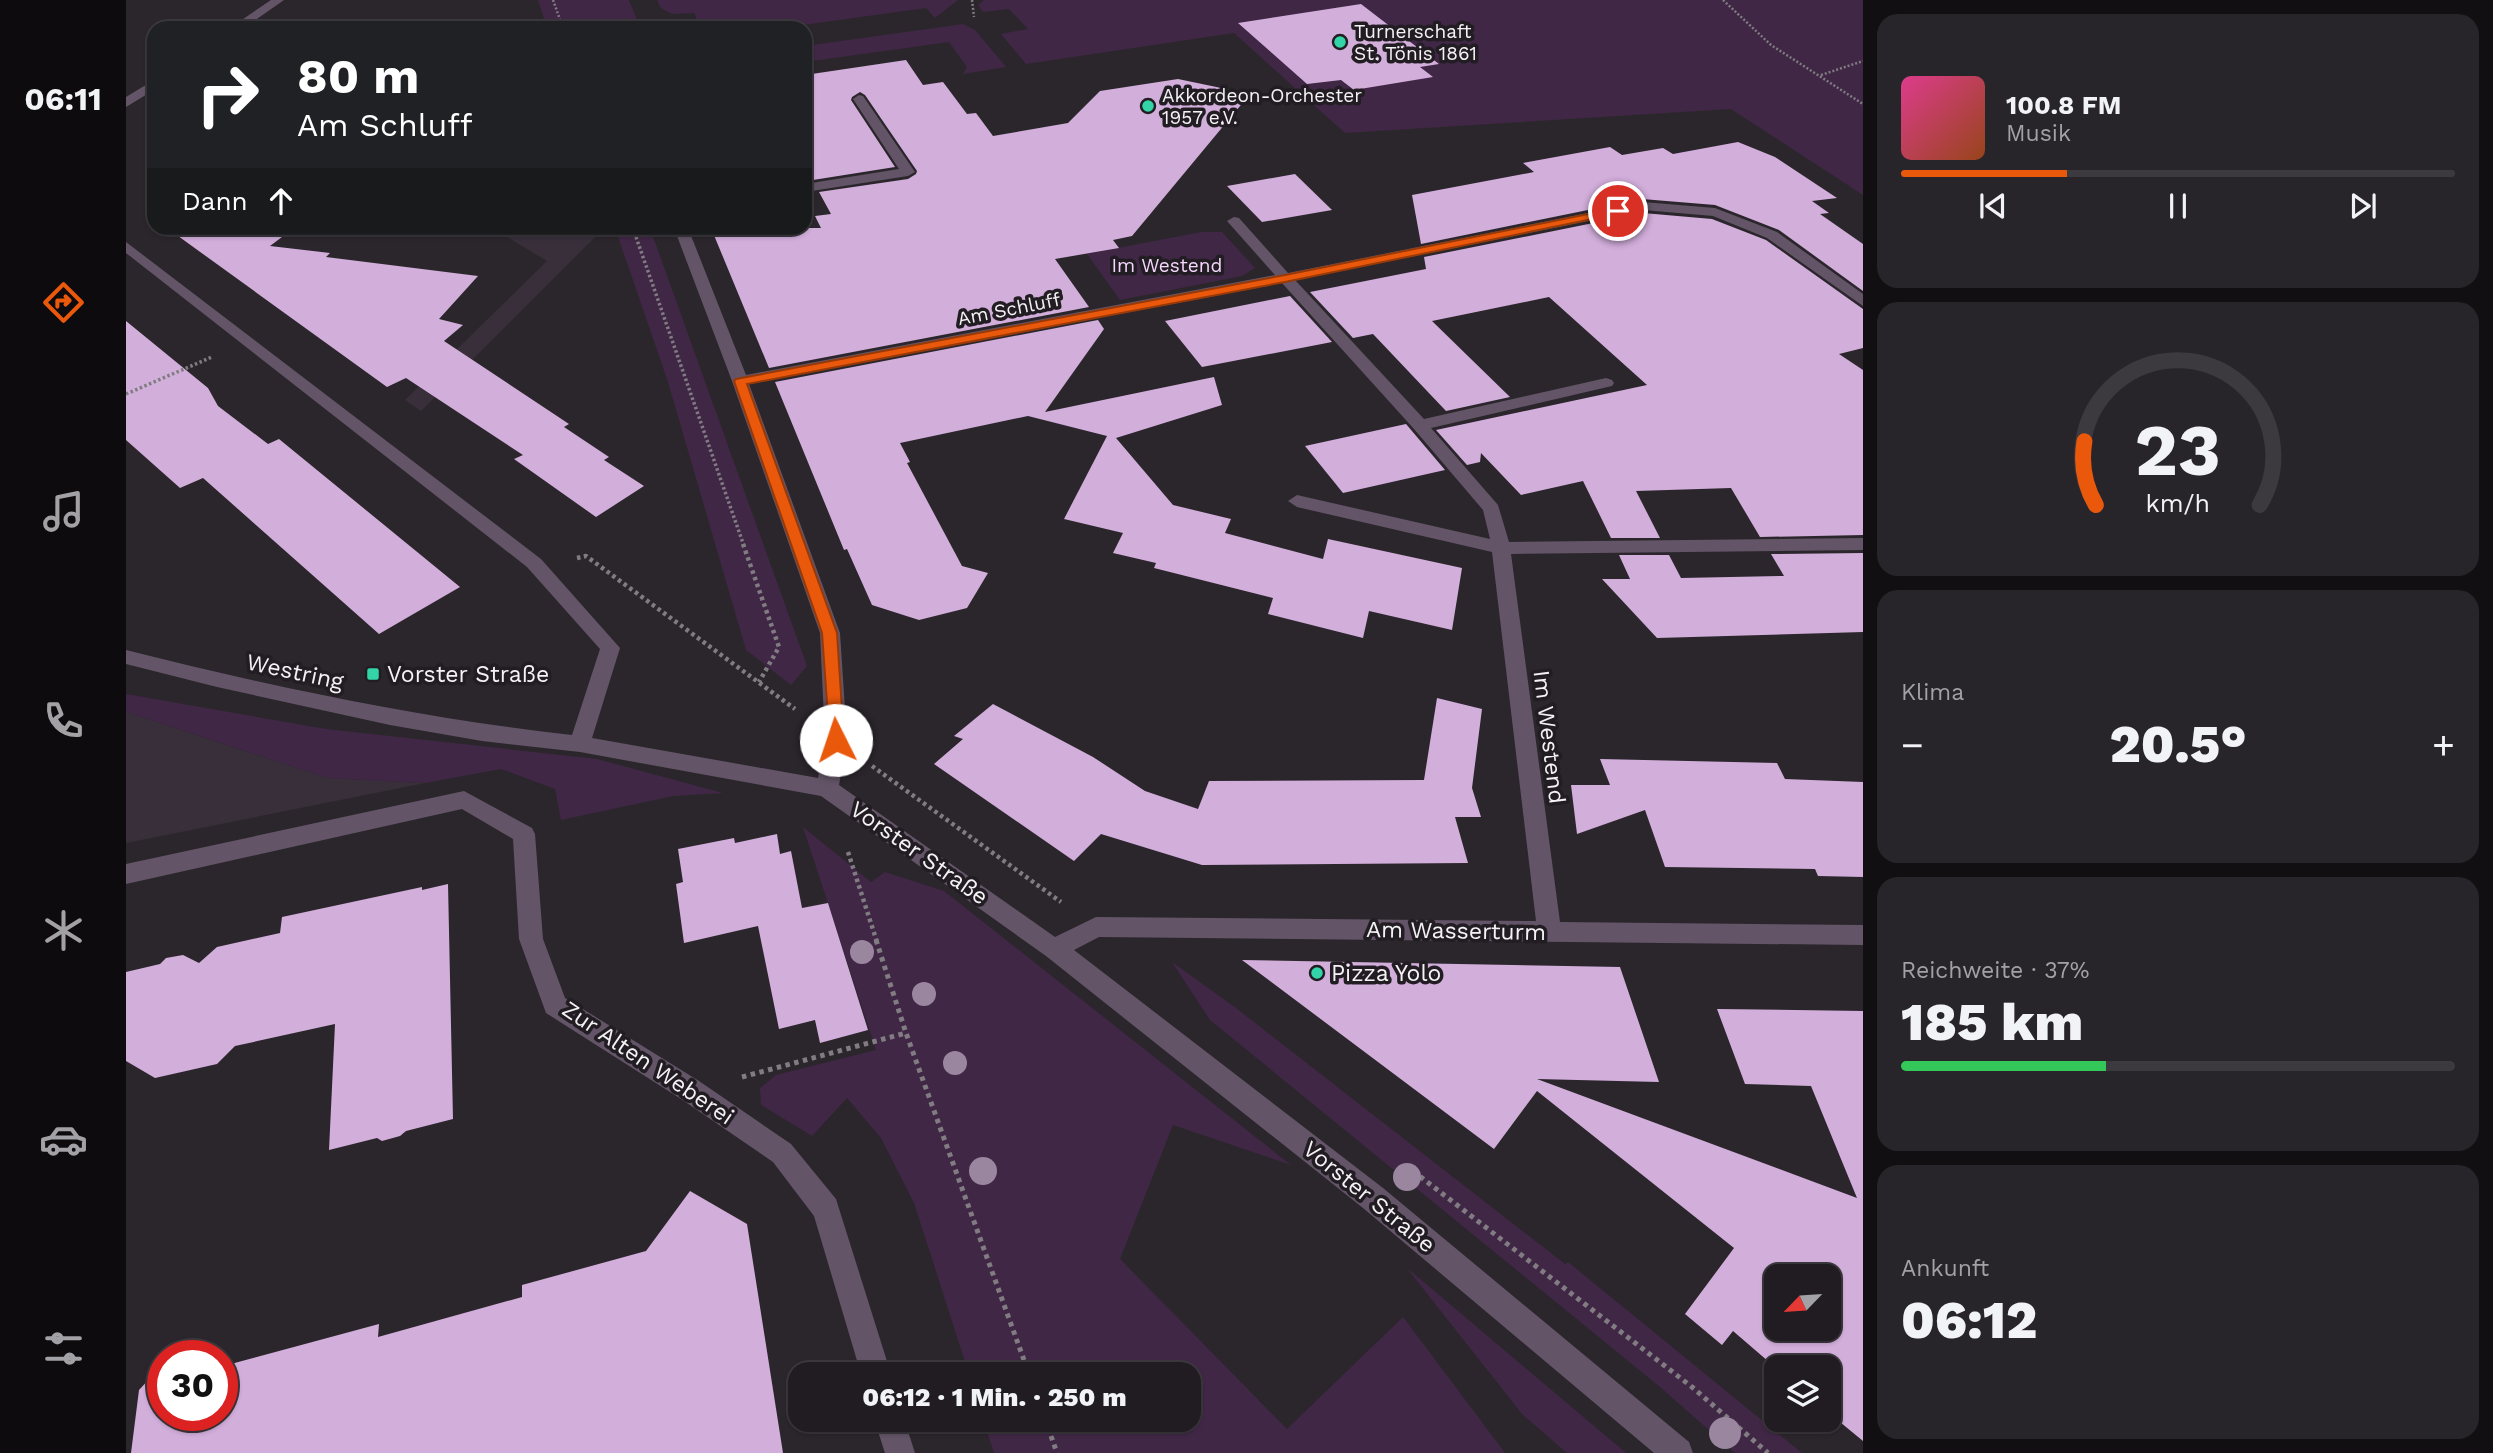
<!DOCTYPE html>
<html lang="de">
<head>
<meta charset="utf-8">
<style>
  :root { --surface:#201c21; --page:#28252a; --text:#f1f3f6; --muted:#a2a1a5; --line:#3d3a3f; --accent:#ea580c }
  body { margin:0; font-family:"Work Sans",sans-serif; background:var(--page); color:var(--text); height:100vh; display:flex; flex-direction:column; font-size:26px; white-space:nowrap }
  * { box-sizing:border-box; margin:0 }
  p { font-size:23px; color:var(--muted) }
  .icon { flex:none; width:38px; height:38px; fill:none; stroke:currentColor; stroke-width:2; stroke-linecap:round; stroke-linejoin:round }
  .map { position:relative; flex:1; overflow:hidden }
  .sheet { display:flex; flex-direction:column; gap:14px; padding:14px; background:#120f12; width:630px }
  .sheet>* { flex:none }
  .top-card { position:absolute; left:21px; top:21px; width:665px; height:214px; border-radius:21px; box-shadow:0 2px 5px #0004,0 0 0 2px var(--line); background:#202124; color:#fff; overflow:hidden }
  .needle { width:46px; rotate:245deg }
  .fabs { position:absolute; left:1638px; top:1264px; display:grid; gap:14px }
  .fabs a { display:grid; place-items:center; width:77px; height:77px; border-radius:14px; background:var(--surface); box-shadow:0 2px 5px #0004,0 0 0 2px var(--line); font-size:35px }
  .speed { position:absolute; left:21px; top:1340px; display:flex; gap:14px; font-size:35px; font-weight:700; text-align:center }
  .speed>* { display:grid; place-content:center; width:91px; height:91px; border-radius:50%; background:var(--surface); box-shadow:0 2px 5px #0004,0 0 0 2px var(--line); line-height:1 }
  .speed .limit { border:10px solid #d22; background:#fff; color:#111 }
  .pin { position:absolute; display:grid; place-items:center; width:60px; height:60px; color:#fff; margin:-30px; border:4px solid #fff; border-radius:50%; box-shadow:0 2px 7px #0007 }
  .me { position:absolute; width:77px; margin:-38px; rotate:356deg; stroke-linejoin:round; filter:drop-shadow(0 0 5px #0008) }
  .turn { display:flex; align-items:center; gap:24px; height:147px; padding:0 35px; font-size:32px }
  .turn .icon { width:91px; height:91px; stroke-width:2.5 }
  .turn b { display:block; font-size:49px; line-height:60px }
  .then { display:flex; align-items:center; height:66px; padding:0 35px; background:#0003; gap:14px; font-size:26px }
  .big { font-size:52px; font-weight:800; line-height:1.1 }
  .sheet .widget { flex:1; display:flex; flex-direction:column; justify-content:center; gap:10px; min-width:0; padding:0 24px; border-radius:21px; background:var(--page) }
  .sheet .dial { align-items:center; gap:0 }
  .dial svg { height:182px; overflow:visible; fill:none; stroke:var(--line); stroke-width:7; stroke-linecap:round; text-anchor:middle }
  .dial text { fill:var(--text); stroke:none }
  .song { display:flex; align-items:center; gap:21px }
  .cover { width:84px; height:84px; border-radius:10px; background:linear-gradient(135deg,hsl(330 70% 55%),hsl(20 70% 35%)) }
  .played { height:7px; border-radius:4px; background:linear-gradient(90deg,var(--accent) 30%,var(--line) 30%) }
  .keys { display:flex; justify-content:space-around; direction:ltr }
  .heat { display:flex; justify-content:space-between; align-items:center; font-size:38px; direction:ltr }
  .charge { height:10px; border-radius:5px; background:linear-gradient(90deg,#34c759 37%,var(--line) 0) }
  .trip { position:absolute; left:662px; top:1362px; width:413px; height:70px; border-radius:21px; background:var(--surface); box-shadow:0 2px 5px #0004,0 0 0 2px var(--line); font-weight:800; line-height:70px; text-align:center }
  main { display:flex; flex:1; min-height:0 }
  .tabs { display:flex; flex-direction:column; width:126px; justify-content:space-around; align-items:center; background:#0d0b0d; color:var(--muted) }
  .tabs .icon { width:49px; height:49px }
  .tabs .on { color:var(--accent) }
  .tabs b { font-size:32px; color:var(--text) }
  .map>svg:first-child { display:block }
</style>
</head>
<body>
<main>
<nav class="tabs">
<b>06:11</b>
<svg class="icon on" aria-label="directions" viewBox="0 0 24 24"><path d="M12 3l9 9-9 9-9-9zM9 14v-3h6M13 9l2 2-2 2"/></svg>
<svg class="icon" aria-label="music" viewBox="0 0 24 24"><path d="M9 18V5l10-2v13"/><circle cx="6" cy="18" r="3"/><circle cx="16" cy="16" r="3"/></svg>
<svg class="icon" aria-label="phone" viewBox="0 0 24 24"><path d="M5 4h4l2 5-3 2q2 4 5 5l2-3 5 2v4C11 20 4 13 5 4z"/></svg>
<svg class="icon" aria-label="climate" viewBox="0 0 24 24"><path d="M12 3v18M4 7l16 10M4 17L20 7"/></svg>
<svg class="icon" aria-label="car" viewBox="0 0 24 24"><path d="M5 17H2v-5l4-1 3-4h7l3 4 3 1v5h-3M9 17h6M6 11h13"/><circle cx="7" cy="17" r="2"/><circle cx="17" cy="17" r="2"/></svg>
<svg class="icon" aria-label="filters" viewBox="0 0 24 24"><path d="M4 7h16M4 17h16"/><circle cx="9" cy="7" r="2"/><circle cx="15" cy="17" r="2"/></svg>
</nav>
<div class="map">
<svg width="1737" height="1453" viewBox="0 0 1737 1453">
  <rect width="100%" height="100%" fill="#2b262c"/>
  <g fill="#382f3a">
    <path d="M 374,228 L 478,228 L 295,411 L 279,400 L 421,261 L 371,231 Z"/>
    <path d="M 0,712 L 202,778 L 299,783 L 0,843 Z"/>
  </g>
  <g fill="#402746">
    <path d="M 412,0 L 503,0 L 514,28 L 421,28 Z"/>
    <path d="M 531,0 L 832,0 L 809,18 L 800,8 L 655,28 L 568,28 L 574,26 L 568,13 L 546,14 L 535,8 Z"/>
    <path d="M 858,0 L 1737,0 L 1737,195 L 1605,109 L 1219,133 L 1108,33 L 900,64 L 875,34 L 902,29 L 883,9 L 857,12 L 852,5 Z"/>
    <path d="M 837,24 L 849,30 L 880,67 L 837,74 L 841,67 L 823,42 L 679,62 L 679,46 Z"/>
    <path d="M 489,228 L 524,228 L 681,666 L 665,685 L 620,650 L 542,382 Z"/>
    <path d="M 1075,232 L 1096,232 L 1129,268 L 1116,276 L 994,300 L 961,254 Z"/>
    <path d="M 0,694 L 200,729 L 471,759 L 597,793 L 547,796 L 435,820 L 429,789 L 375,769 L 299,783 L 202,778 L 0,712 Z"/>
    <path d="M 677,827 L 745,882 L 759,872 L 818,891 L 1165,1165 L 1047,1125 L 994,1259 L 1161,1429 L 1277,1317 L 1379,1453 L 868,1453 L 857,1419 L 1062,1419 L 1062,1374 L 843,1374 L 788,1203 L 755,1138 L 721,1098 L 686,1136 L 635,1105 L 634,1088 L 650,1075 L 750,1050 Z"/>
    <path d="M 1046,962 L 1110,1008 L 1439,1264 L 1442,1262 L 1676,1453 L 1609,1453 L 1534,1387 L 1084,1020 Z"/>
    <path d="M 1280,1267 L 1500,1453 L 1441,1453 L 1396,1414 Z"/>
  </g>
  <g fill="#d2aedb" fill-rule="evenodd">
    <path d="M 1235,4 L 1313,64 L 1294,67 L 1307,77 L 1228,90 L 1215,80 L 1181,84 L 1112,23 Z"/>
    <path d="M 780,60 L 797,85 L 817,82 L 841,114 L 850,113 L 867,136 L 942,123 L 974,91 L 1052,79 L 1124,94 L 1006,236 L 987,240 L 993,248 L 929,259 L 963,307 L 643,368 L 585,228 L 695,228 L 689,216 L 705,214 L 693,192 L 782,179 L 790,174 L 791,171 L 739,95 L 734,92 L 726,97 L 725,100 L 769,167 L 687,180 L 679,165 L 679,75 Z"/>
    <path d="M 1612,142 L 1649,157 L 1711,198 L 1686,201 L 1703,213 L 1694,214 L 1737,244 L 1737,291 L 1653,230 L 1589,205 L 1516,199 L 1295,244 L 1286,195 L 1408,172 L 1397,163 L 1484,147 L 1496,155 L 1537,148 L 1547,154 Z"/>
    <path d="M 1169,174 L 1206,210 L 1136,222 L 1101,186 Z"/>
    <path d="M 1517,213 L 1586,219 L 1640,240 L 1737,309 L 1737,348 L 1713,354 L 1737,370 L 1737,535 L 1634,537 L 1605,488 L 1510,491 L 1534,538 L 1485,538 L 1457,481 L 1395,495 L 1355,453 L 1354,462 L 1341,465 L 1310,430 L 1521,385 L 1423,297 L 1306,321 L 1384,397 L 1320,411 L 1247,334 L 1227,338 L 1184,292 L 1300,269 L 1298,257 Z"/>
    <path d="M 41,228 L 168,228 L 144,246 L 204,253 L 200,257 L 352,276 L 313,319 L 337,325 L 318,341 L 443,424 L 438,427 L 483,457 L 478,460 L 518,486 L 470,517 L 388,459 L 397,455 L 280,378 L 261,387 Z"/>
    <path d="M 1164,296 L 1206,342 L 1076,367 L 1039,321 Z"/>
    <path d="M 972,320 L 978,329 L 919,412 L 1088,377 L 1096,405 L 990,438 L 1047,505 L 1105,519 L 1099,533 L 1197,559 L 1202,539 L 1336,568 L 1326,630 L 1243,611 L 1237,638 L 1142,614 L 1147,598 L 1028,568 L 1030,563 L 987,553 L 997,533 L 938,519 L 981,436 L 902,416 L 774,443 L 784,462 L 781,463 L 836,566 L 862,573 L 841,608 L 793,620 L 746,605 L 721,549 L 718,550 L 649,382 Z"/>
    <path d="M 0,321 L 82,388 L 92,406 L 142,444 L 153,439 L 334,587 L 253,634 L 77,478 L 54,488 L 0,440 Z"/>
    <path d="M 1280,424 L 1319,470 L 1217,493 L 1179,446 Z"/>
    <path d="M 1737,553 L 1737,632 L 1531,638 L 1476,579 L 1504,579 L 1493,555 L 1543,555 L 1555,578 L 1658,576 L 1645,554 Z"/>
    <path d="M 1311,698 L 1356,709 L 1346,788 L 1355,817 L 1329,817 L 1342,863 L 1076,865 L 975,834 L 948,861 L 808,764 L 837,739 L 828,736 L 867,704 L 967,757 L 1019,791 L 1072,809 L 1083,781 L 1298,780 Z"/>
    <path d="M 1474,759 L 1651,763 L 1659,779 L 1737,782 L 1737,877 L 1692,876 L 1689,869 L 1539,867 L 1519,810 L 1451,834 L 1445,785 L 1484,785 Z"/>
    <path d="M 651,834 L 654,854 L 665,851 L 676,908 L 702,903 L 742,1030 L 694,1043 L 689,1020 L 653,1029 L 632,926 L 558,943 L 550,884 L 557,882 L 552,849 L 608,838 L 609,843 Z"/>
    <path d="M 322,884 L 327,1119 L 280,1131 L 274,1136 L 256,1141 L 251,1138 L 203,1150 L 209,1024 L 109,1046 L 91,1064 L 29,1078 L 0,1061 L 0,972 L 34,964 L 40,958 L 57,955 L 73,963 L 91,947 L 154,933 L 156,917 L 296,887 L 296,890 Z"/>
    <path d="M 1116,960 L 1494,967 L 1533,1082 L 1411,1079 L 1731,1198 L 1685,1086 L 1619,1084 L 1591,1009 L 1737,1011 L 1737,1441 L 1703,1413 L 1703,1367 L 1650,1368 L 1607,1331 L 1596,1345 L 1559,1314 L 1608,1248 L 1411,1091 L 1368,1149 ZM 1650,1276 L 1703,1276 L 1703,1328 L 1650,1328 Z"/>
    <path d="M 564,1191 L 621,1224 L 657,1453 L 5,1453 L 13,1390 L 37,1364 L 37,1416 L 96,1416 L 96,1362 L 101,1365 L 253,1324 L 252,1337 L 396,1297 L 396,1285 L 520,1251 Z"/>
    <path d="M 56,1343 L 72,1343 L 89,1356 L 44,1356 Z"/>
  </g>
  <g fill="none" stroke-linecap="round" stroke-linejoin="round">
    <g stroke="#807c81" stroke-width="2.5" stroke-dasharray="2 2" stroke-linecap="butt">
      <path d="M 427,0 L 437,28"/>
      <path d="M 846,0 L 848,17"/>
      <path d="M 1597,0 L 1645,45 L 1737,104"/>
      <path d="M 1695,75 L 1737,61"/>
      <path d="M 507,228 L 511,239"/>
    </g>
    <g stroke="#807c81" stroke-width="3.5" stroke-dasharray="2.5 2.5" stroke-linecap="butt">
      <path d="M 510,237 L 618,546"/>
      <path d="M 0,394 L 86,357"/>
    </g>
    <g stroke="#807c81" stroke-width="4.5" stroke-dasharray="3.5 3.5" stroke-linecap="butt">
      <path d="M 617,544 L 653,647 L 633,682"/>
      <path d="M 451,558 L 460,556 L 669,709"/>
      <path d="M 746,766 L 935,902"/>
      <path d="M 722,852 L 751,942"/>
    </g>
    <g stroke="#807c81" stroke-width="5" stroke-dasharray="4.5 4.5" stroke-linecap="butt">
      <path d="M 750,940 L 780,1033 L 903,1374"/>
      <path d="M 616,1077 L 780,1033"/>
      <path d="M 1287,1171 L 1566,1387 L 1642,1453"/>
      <path d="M 919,1419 L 931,1453"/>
    </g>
    <g fill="#635567" fill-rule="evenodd">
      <path d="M 145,0 L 158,0 L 118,28 L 104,28 Z"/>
      <path d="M 28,80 L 28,90 L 0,107 L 0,97 Z"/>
      <path d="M 733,95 L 737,96 L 789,172 L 782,176 L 679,192 L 679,184 L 773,169 L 727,99 Z"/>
      <path d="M 1517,202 L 1589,208 L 1651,232 L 1737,294 L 1737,306 L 1641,238 L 1587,216 L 1517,210 L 1169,280 L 1298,419 L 1480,378 L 1486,380 L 1488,383 L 1486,386 L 1305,428 L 1372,505 L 1383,542 L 1737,538 L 1737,550 L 1385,554 L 1434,922 L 1737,925 L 1737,945 L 973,937 L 948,950 L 1257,1188 L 1563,1442 L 1567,1453 L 1528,1453 L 1237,1208 L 920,956 L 695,796 L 454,752 L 356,741 L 264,725 L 91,687 L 0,664 L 0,650 C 147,687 295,718 446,735 L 474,649 L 401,567 L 0,253 L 0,242 L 415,559 L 494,648 L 466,738 L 692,778 L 699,740 L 694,633 L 606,381 L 548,228 L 562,228 L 620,375 L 1149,275 L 1101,221 L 1108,217 L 1113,218 L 1162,273 ZM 1156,283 L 1288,429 L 1357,510 L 1364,539 L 1171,495 L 1162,501 L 1171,507 L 1366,552 L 1410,921 L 970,917 L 929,937 L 713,785 L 721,740 L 714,633 L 623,384 Z"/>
      <path d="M 338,791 L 406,828 L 409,834 L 417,939 L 439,998 L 573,1081 L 665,1144 L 710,1199 L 765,1374 L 735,1374 L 688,1216 L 647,1162 L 555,1099 L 420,1013 L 393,939 L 387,839 L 336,809 L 0,884 L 0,864 Z"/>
      <path d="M 748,1419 L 778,1419 L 789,1453 L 759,1453 Z"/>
    </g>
  </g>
  <g fill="#9a879f">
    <circle cx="736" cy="952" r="12"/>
    <circle cx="798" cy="994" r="12"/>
    <circle cx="829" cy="1063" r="12"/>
    <circle cx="857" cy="1171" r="14"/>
    <circle cx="1281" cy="1177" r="14"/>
    <circle cx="1599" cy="1433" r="16"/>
  </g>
  <path fill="#ea580c" stroke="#983908" stroke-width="2" d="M 1492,208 L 1496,208 L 1496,213 L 1159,282 L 621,384 L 711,633 L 718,740 L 710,746 L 704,744 L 696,633 L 608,381 L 610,379 L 1159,275 Z"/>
  <g fill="#33d4a8" stroke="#221d23" stroke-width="2.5">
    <circle cx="1214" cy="42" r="7"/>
    <circle cx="1022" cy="106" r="7"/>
    <rect x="240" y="667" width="14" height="14" rx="3.5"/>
    <circle cx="1191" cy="973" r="7"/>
  </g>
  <g text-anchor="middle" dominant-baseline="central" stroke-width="7" stroke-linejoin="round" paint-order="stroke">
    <g font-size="19" fill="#f5f2f6" stroke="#221d23" text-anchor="start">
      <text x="1228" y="31">Turnerschaft<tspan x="1228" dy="22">St. Tönis 1861</tspan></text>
      <text x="1036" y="95">Akkordeon-Orchester<tspan x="1036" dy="22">1957 e.V.</tspan></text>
    </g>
    <g font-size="19" fill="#f5d6fd" stroke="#221d23">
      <text x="1041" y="265">Im Westend</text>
    </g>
    <g font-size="19" fill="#f5f2f6" stroke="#221d23">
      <text transform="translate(883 309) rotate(-11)">Am Schluff</text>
    </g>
    <g font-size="23" fill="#f5f2f6" stroke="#221d23">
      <text transform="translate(169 672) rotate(12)">Westring</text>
      <text transform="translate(1423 737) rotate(83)">Im Westend</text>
      <text transform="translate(793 853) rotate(35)">Vorster Straße</text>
      <text transform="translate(1330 931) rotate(1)">Am Wasserturm</text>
      <text transform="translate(522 1063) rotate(34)">Zur Alten Weberei</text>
      <text transform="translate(1243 1197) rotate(39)">Vorster Straße</text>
    </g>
    <g font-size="23" fill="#f5f2f6" stroke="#221d23" text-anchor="start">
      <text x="261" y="674">Vorster Straße</text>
      <text x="1205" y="973">Pizza Yolo</text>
    </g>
  </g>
</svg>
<div class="fabs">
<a><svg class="needle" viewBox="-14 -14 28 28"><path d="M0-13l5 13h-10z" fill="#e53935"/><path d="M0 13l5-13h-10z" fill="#a2a1a5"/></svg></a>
<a><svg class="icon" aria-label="layers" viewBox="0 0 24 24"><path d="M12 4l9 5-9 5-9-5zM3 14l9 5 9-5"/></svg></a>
</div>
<div class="speed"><div class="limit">30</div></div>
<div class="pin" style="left:1492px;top:211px;background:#d93025"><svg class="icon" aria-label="arrive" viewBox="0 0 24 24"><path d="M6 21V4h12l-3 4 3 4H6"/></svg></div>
<svg class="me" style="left:710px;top:740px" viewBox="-20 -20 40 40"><circle r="19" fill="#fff"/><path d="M0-13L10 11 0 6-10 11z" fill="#ea580c"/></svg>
<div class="trip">06:12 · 1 Min. · 250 m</div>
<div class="top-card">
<div class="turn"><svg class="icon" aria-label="right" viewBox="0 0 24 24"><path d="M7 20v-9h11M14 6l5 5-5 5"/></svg><div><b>80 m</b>Am Schluff</div></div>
<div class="then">Dann<svg class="icon" aria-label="ahead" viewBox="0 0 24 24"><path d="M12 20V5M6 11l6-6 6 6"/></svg></div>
</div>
</div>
<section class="sheet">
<div class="widget">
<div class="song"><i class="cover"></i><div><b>100.8 FM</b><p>Musik</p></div></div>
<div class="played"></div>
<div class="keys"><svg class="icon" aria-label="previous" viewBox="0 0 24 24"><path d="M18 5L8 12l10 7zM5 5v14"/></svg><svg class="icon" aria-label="pause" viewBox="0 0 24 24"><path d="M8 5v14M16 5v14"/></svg><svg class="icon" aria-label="next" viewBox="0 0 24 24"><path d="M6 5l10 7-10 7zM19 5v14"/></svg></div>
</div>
<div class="widget dial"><svg viewBox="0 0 100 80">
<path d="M14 69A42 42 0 1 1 86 69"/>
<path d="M14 69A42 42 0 0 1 9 41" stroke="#ea580c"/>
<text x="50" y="56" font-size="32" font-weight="700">23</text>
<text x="50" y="72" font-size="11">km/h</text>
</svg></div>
<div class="widget"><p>Klima</p>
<div class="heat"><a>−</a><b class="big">20.5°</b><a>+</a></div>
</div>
<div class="widget"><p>Reichweite · 37%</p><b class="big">185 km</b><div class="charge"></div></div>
<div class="widget"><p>Ankunft</p><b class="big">06:12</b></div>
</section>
</main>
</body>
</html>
